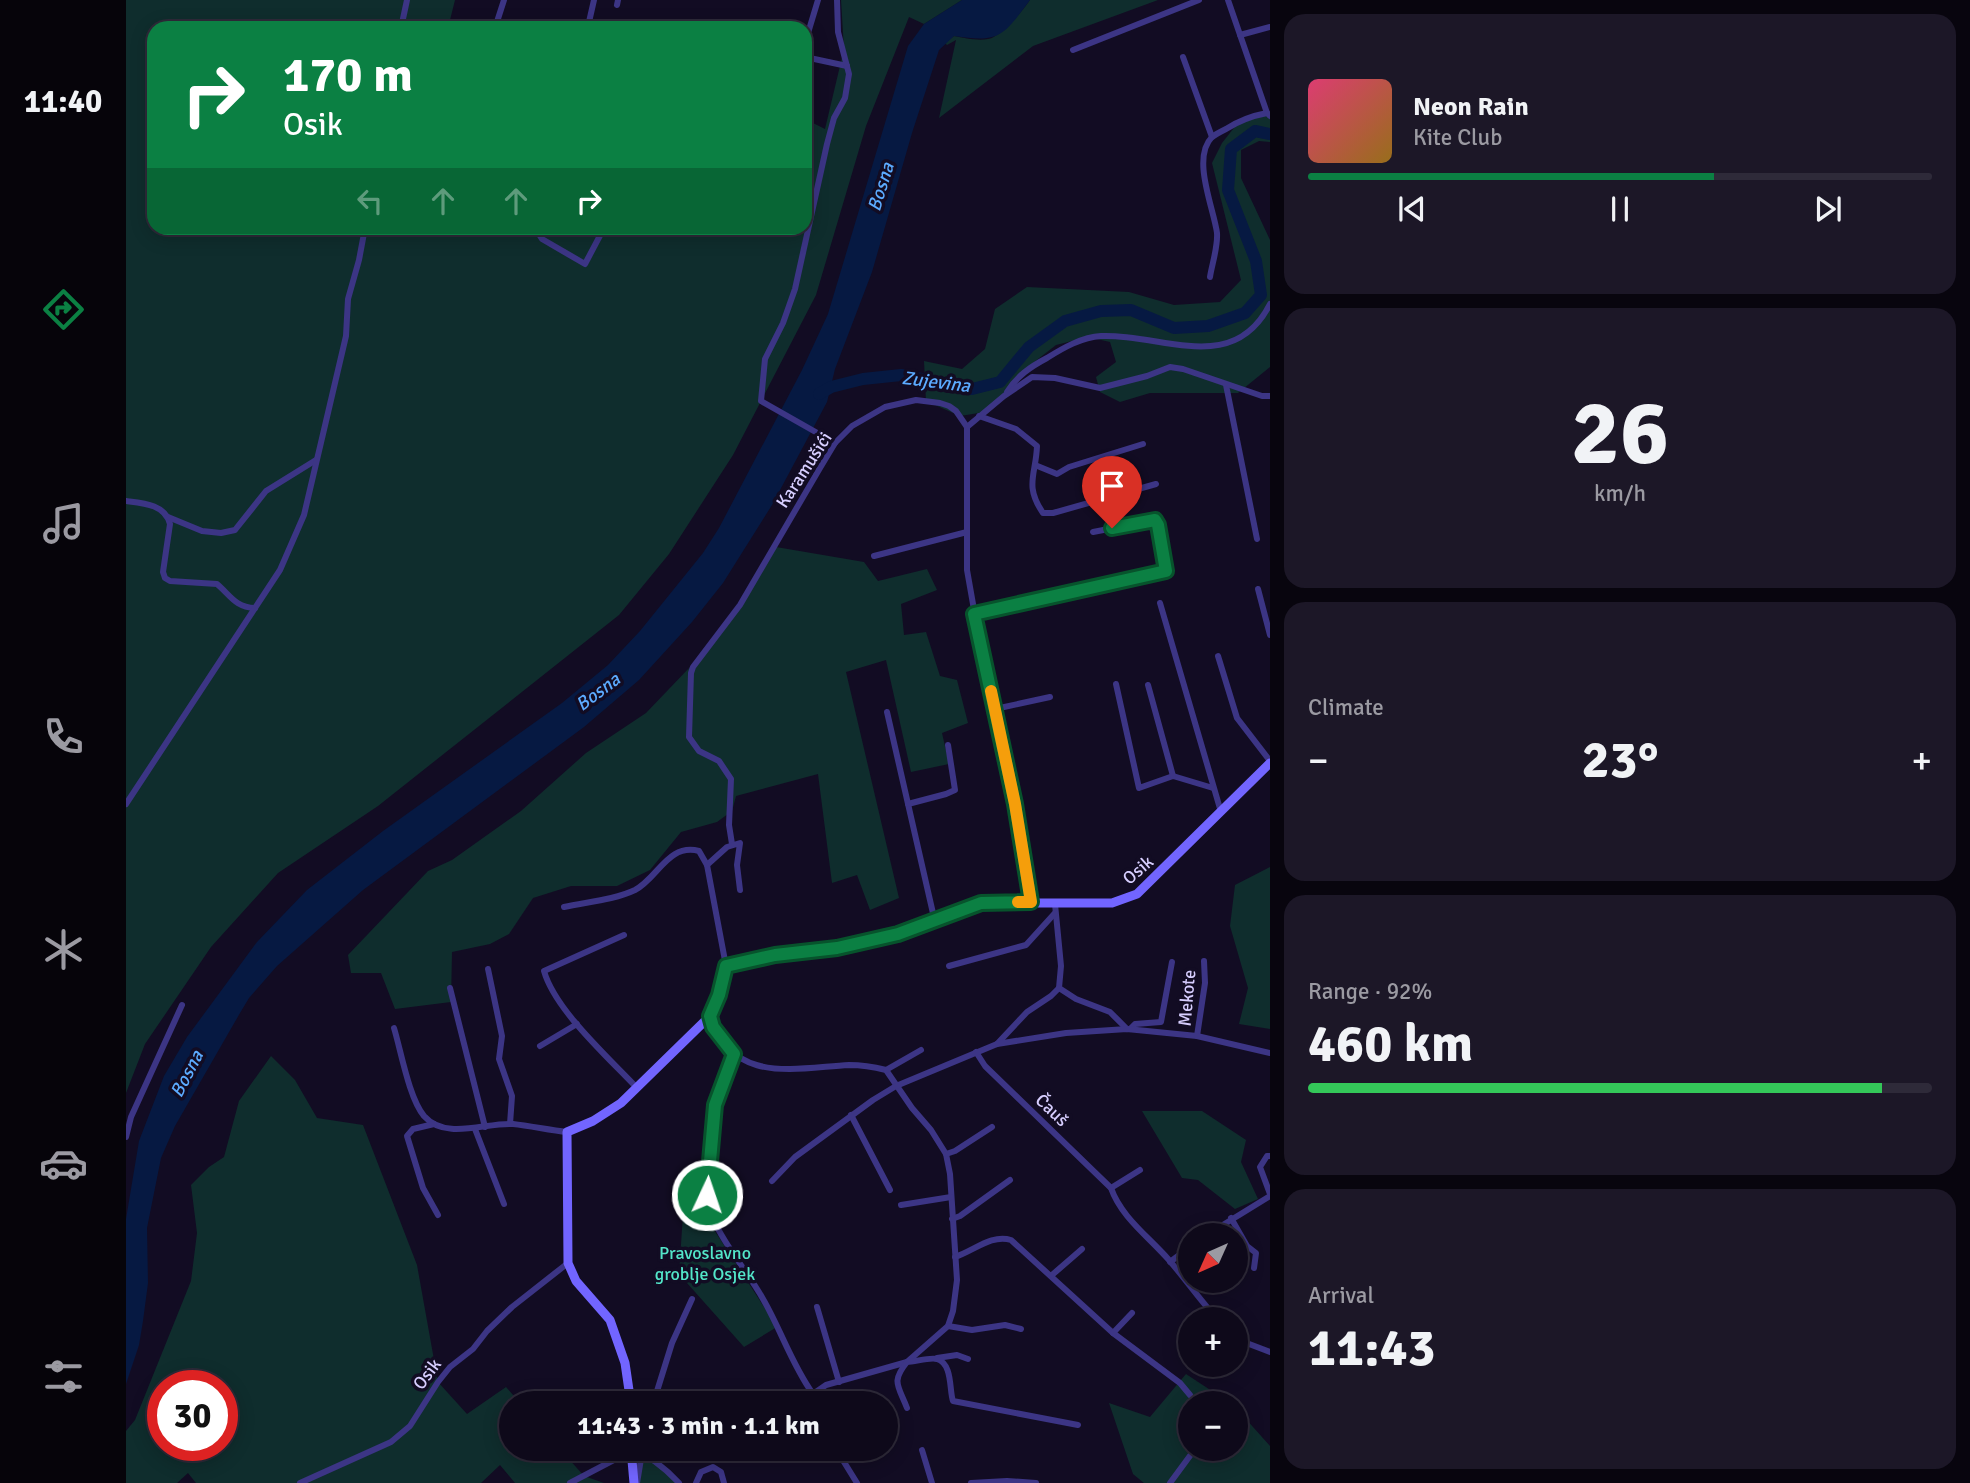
<!DOCTYPE html>
<html lang="en">
<head>
<meta charset="utf-8">
<style>
  :root { --surface:#0e091a; --page:#1c1727; --text:#f1f3f6; --muted:#9b9aa2; --line:#2e2a39; --accent:#0b8043 }
  body { margin:0; font-family:Signika,sans-serif; background:var(--page); color:var(--text); height:100vh; display:flex; flex-direction:column; font-size:26px; white-space:nowrap }
  * { box-sizing:border-box; margin:0 }
  p { font-size:23px; color:var(--muted) }
  .icon { flex:none; width:38px; height:38px; fill:none; stroke:currentColor; stroke-width:2; stroke-linecap:round; stroke-linejoin:round }
  .map { position:relative; flex:1; overflow:hidden }
  .details { display:flex; flex-direction:column; gap:14px; padding:14px; background:#08050e; width:700px }
  .details>* { flex:none }
  .hud { position:absolute; left:21px; top:21px; width:665px; height:214px; border-radius:21px; box-shadow:0 4px 18px #0003,0 0 0 2px var(--line); background:#0b8043; color:#fff; overflow:hidden }
  .needle { width:46px; rotate:225deg }
  .fabs { position:absolute; left:1052px; top:1223px; display:grid; gap:14px }
  .fabs a { display:grid; place-items:center; width:70px; height:70px; border-radius:50%; background:var(--surface); box-shadow:0 4px 18px #0003,0 0 0 2px var(--line); font-size:35px }
  .speed { position:absolute; left:21px; top:1370px; display:flex; gap:14px; font-size:35px; font-weight:700; text-align:center }
  .speed>* { display:grid; place-content:center; width:91px; height:91px; border-radius:50%; background:var(--surface); box-shadow:0 4px 18px #0003,0 0 0 2px var(--line); line-height:1 }
  .speed .limit { border:10px solid #d22; background:#fff; color:#111 }
  .pin { position:absolute; display:grid; place-items:center; width:60px; height:60px; color:#fff; margin:-72px -30px; border-radius:50% 50% 50% 0; rotate:-45deg; box-shadow:0 0 7px #0007 }
  .pin .icon { rotate:45deg }
  .me { position:absolute; width:77px; margin:-38px; rotate:3deg; stroke-linejoin:round; filter:drop-shadow(0 0 5px #0008) }
  .turn { display:flex; align-items:center; gap:24px; height:147px; padding:0 21px; font-size:32px }
  .turn .icon { width:91px; height:91px; stroke-width:2.5 }
  .turn b { display:block; font-size:49px; line-height:60px }
  .lanes { display:flex; align-items:center; height:66px; padding:0 21px; background:#0003; justify-content:center; gap:35px; direction:ltr }
  .lanes .off { opacity:.35 }
  .big { font-size:52px; font-weight:700; line-height:1.1 }
  .details .widget { flex:1; display:flex; flex-direction:column; justify-content:center; gap:10px; min-width:0; padding:0 24px; border-radius:21px; background:var(--page) }
  .details .dial { align-items:center; gap:0 }
  .dial b { font-size:91px; line-height:1 }
  .song { display:flex; align-items:center; gap:21px }
  .cover { width:84px; height:84px; border-radius:10px; background:linear-gradient(135deg,hsl(340 70% 55%),hsl(40 70% 35%)) }
  .played { height:7px; border-radius:4px; background:linear-gradient(90deg,var(--accent) 65%,var(--line) 65%) }
  .keys { display:flex; justify-content:space-around; direction:ltr }
  .heat { display:flex; justify-content:space-between; align-items:center; font-size:38px; direction:ltr }
  .charge { height:10px; border-radius:5px; background:linear-gradient(90deg,#34c759 92%,var(--line) 0) }
  .trip { position:absolute; left:373px; top:1391px; width:399px; height:70px; border-radius:35px; background:var(--surface); box-shadow:0 4px 18px #0003,0 0 0 2px var(--line); font-weight:700; line-height:70px; text-align:center }
  main { display:flex; flex:1; min-height:0 }
  .tabs { display:flex; flex-direction:column; width:126px; justify-content:space-around; align-items:center; background:#06040a; color:var(--muted) }
  .tabs .icon { width:49px; height:49px }
  .tabs .on { color:var(--accent) }
  .tabs b { font-size:32px; color:var(--text) }
  .map>svg:first-child { display:block }
</style>
</head>
<body>
<main>
<nav class="tabs">
<b>11:40</b>
<svg class="icon on" aria-label="directions" viewBox="0 0 24 24"><path d="M12 3l9 9-9 9-9-9zM9 14v-3h6M13 9l2 2-2 2"/></svg>
<svg class="icon" aria-label="music" viewBox="0 0 24 24"><path d="M9 18V5l10-2v13"/><circle cx="6" cy="18" r="3"/><circle cx="16" cy="16" r="3"/></svg>
<svg class="icon" aria-label="phone" viewBox="0 0 24 24"><path d="M5 4h4l2 5-3 2q2 4 5 5l2-3 5 2v4C11 20 4 13 5 4z"/></svg>
<svg class="icon" aria-label="climate" viewBox="0 0 24 24"><path d="M12 3v18M4 7l16 10M4 17L20 7"/></svg>
<svg class="icon" aria-label="car" viewBox="0 0 24 24"><path d="M5 17H2v-5l4-1 3-4h7l3 4 3 1v5h-3M9 17h6M6 11h13"/><circle cx="7" cy="17" r="2"/><circle cx="17" cy="17" r="2"/></svg>
<svg class="icon" aria-label="filters" viewBox="0 0 24 24"><path d="M4 7h16M4 17h16"/><circle cx="9" cy="7" r="2"/><circle cx="15" cy="17" r="2"/></svg>
</nav>
<div class="map">
<svg width="1144" height="1483" viewBox="0 0 1144 1483">
  <rect width="100%" height="100%" fill="#120c23"/>
  <g fill="#0f2d2d" fill-rule="evenodd">
    <path d="M 0,0 L 329,0 L 322,28 L 28,28 L 28,228 L 679,228 L 679,121 L 681,120 L 699,129 L 718,49 L 715,0 L 836,0 L 798,24 L 783,17 L 740,126 L 690,295 L 607,455 L 543,554 L 493,615 L 252,806 L 152,873 L 85,947 L 19,1044 L 0,1093 Z"/>
    <path d="M 904,0 L 1032,0 L 907,46 L 813,118 L 830,40 L 821,45 L 819,43 L 828,36 C 838,38 852,41 862,39 C 875,37 897,10 904,0 Z"/>
    <path d="M 1134,115 L 1144,117 L 1144,142 L 1133,141 L 1115,150 L 1115,178 L 1144,240 L 1144,367 L 1112,393 L 1024,393 L 994,402 L 974,392 L 970,377 L 990,362 L 984,342 L 962,337 L 930,345 L 898,370 L 883,396 L 859,412 L 834,416 L 800,401 L 798,361 L 836,369 L 859,349 L 869,309 L 901,287 L 1003,292 L 1048,305 L 1094,302 L 1115,280 L 1086,163 L 1096,143 L 1111,124 Z"/>
    <path d="M 650,547 L 738,562 L 752,581 L 801,569 L 811,590 L 775,604 L 778,635 L 800,632 L 814,676 L 831,680 L 842,723 L 816,733 L 823,764 L 785,772 L 760,660 L 720,672 L 773,898 L 744,910 L 731,875 L 706,883 L 692,774 L 610,796 L 606,811 L 591,822 L 555,832 L 524,870 L 491,886 L 445,886 L 407,898 L 383,934 L 364,944 L 326,952 L 325,1002 L 269,1009 L 255,973 L 225,973 L 222,955 L 302,871 L 326,860 L 395,811 L 460,753 L 520,713 L 565,666 L 617,604 Z"/>
    <path d="M 1144,867 L 1144,1029 L 1113,1024 L 1122,988 L 1104,926 L 1109,885 Z"/>
    <path d="M 145,1056 L 169,1080 L 191,1118 L 237,1125 L 291,1265 L 312,1382 L 341,1414 L 380,1387 L 394,1403 L 385,1404 L 385,1449 L 434,1449 L 458,1476 L 478,1483 L 389,1483 L 374,1465 L 355,1483 L 70,1483 L 62,1473 L 51,1483 L 0,1483 L 0,1431 L 9,1420 L 65,1281 L 71,1233 L 65,1185 L 83,1167 L 98,1157 L 113,1101 ZM 37,1386 L 96,1386 L 96,1446 L 37,1446 Z"/>
    <path d="M 1016,1111 L 1076,1111 L 1120,1140 L 1115,1162 L 1132,1199 L 1109,1209 L 1072,1180 L 1056,1178 Z"/>
    <path d="M 559,1185 L 575,1185 L 581,1219 L 651,1327 L 618,1347 L 553,1274 Z"/>
    <path d="M 1060,1374 L 1104,1403 L 1064,1404 L 1064,1449 L 1110,1449 L 1110,1408 L 1144,1446 L 1144,1483 L 1018,1483 L 1007,1474 L 983,1403 L 1024,1417 Z"/>
    <path d="M 519,1453 L 553,1483 L 512,1483 Z"/>
  </g>
  <path fill="#061942" d="M 836,0 L 904,0 C 877,36 874,43 828,36 L 813,50 L 786,133 L 746,272 L 709,369 L 701,402 L 646,505 L 597,583 L 566,622 L 513,680 L 458,727 L 237,890 L 151,966 L 123,998 L 114,1013 L 49,1126 L 35,1158 L 21,1228 L 22,1283 L 17,1321 L 13,1345 L 0,1384 L 0,1219 L 13,1141 L 38,1076 L 61,1037 L 131,942 L 181,890 L 257,831 L 436,703 L 482,665 L 514,631 L 577,553 L 593,528 L 676,370 L 702,314 L 782,46 L 798,24 Z"/>
  <g fill="none" stroke-linecap="round" stroke-linejoin="round">
    <path stroke="#061942" stroke-width="12" d="M 693,394 L 705,387 L 737,379 L 775,375 L 846,389 L 874,382 L 903,347 L 939,321 L 975,311 L 1005,310 L 1048,328 L 1082,326 L 1119,313 L 1135,295 L 1130,261 L 1102,190 L 1105,149 L 1129,131 L 1144,134"/>
    <g stroke="#3c3585" stroke-width="6">
      <path d="M 1102,0 L 1141,113"/>
      <path d="M 491,5 L 492,0"/>
      <path d="M 275,28 L 281,0"/>
      <path d="M 369,28 L 378,0"/>
      <path d="M 441,28 L 445,25 L 457,25 L 463,22 L 468,0"/>
      <path d="M 1114,35 L 1144,27"/>
      <path d="M 679,43 L 692,0"/>
      <path d="M 947,50 L 1073,0"/>
      <path d="M 679,57 L 721,66"/>
      <path d="M 1057,57 L 1086,137"/>
      <path d="M 409,228 L 416,239 L 459,264 L 478,228"/>
      <path d="M 1084,277 C 1086,264 1092,247 1091,233 C 1088,209 1065,158 1086,137 C 1090,134 1096,131 1100,129 C 1114,120 1125,116 1141,113 L 1144,116"/>
      <path d="M 1100,385 L 1131,539"/>
      <path d="M 881,392 C 891,376 904,367 921,358 C 937,348 956,337 975,336 C 1035,333 1107,377 1144,304"/>
      <path d="M 853,416 L 890,429 L 911,446 C 910,475 898,485 917,513 L 927,513 L 1030,484"/>
      <path d="M 841,427 L 878,396 L 906,377 L 929,378 L 974,388 L 1021,376 L 1044,367 L 1057,369 L 1136,396 L 1144,396"/>
      <path d="M 709,443 L 635,401 L 639,359 L 657,323 L 669,289 L 701,144 L 708,118 L 719,98 L 723,74 L 712,32 L 711,0"/>
      <path d="M 909,465 L 931,474 L 943,467 L 1017,444"/>
      <path d="M 0,501 C 17,503 39,504 44,524 L 37,572 L 39,578 L 44,581 L 91,584 C 105,596 109,607 129,608"/>
      <path d="M 42,517 L 76,531 L 95,533 L 109,530 L 140,491 L 190,460"/>
      <path d="M 748,556 L 841,532"/>
      <path d="M 1132,589 L 1144,635"/>
      <path d="M 1034,603 L 1095,812"/>
      <path d="M 848,614 L 1039,571 L 1032,525 L 1029,520 L 967,532"/>
      <path d="M 1092,656 L 1111,718 L 1144,761"/>
      <path d="M 990,684 L 1013,788 L 1047,776 L 1087,788"/>
      <path d="M 1022,685 L 1047,776"/>
      <path d="M 869,709 L 924,697"/>
      <path d="M 761,712 L 809,922"/>
      <path d="M 0,804 L 154,570 L 178,515 L 220,336 L 222,299 L 233,260 L 239,228"/>
      <path d="M 782,804 L 820,794 L 829,790 L 822,745"/>
      <path d="M 606,844 L 603,825 L 605,779 L 593,761 L 573,751 L 563,737 L 565,673 L 567,667 L 614,605 L 694,468 L 709,443 L 726,426 L 759,407 L 790,400 L 814,403 L 823,406 L 830,411 L 841,427 L 841,570 L 853,638 L 889,804 L 905,903"/>
      <path d="M 581,865 L 601,847 L 614,843 L 611,865 L 614,890"/>
      <path d="M 929,904 L 935,966 L 933,988 L 950,999 L 984,1012 L 1001,1029"/>
      <path d="M 438,907 C 460,902 488,900 509,890 C 532,878 542,843 573,851 L 581,865 L 600,966"/>
      <path d="M 498,935 L 418,971 C 429,1010 483,1058 511,1088"/>
      <path d="M 823,966 L 900,945 L 929,913"/>
      <path d="M 362,969 L 376,1036 L 373,1059 L 386,1096 L 384,1124"/>
      <path d="M 324,988 L 359,1127"/>
      <path d="M 584,1016 C 607,1085 668,1068 723,1065 C 735,1065 748,1067 760,1070 L 786,1108 L 805,1130 L 820,1154 L 824,1174 L 831,1280 L 827,1311 L 822,1326 L 781,1362 L 700,1385 L 687,1394"/>
      <path d="M 268,1028 C 275,1051 283,1098 298,1116 C 320,1141 360,1122 387,1124 C 405,1126 423,1130 441,1132"/>
      <path d="M 1004,1029 L 1009,1024 L 1035,1022 L 1046,962"/>
      <path d="M 1071,1036 L 1079,983 L 1078,961"/>
      <path d="M 871,1044 L 901,1012 L 925,996 L 933,988"/>
      <path d="M 414,1046 L 451,1024"/>
      <path d="M 850,1052 L 859,1066 L 985,1188 C 995,1217 1023,1237 1043,1260 C 1060,1280 1074,1300 1092,1320"/>
      <path d="M 608,1053 C 603,1071 594,1087 589,1104 C 582,1132 576,1196 588,1221 C 601,1249 622,1272 637,1299 C 655,1330 666,1365 687,1394 L 684,1399 L 686,1404"/>
      <path d="M 760,1070 L 795,1050"/>
      <path d="M 725,1115 L 764,1190"/>
      <path d="M 308,1124 L 287,1129 L 281,1136 L 297,1188 L 312,1215"/>
      <path d="M 349,1129 L 378,1204"/>
      <path d="M 0,1137 L 5,1117 L 56,1005"/>
      <path d="M 820,1154 L 829,1151 L 866,1127"/>
      <path d="M 1144,1156 L 1141,1156 L 1134,1167 L 1144,1194"/>
      <path d="M 646,1181 L 669,1157 L 747,1100 L 770,1086 L 871,1044 L 940,1033 L 1001,1029 L 1071,1036 L 1144,1053"/>
      <path d="M 985,1188 L 1014,1170"/>
      <path d="M 775,1205 L 825,1197"/>
      <path d="M 1105,1218 L 1121,1246 L 1130,1253 L 1128,1268"/>
      <path d="M 826,1219 L 834,1216 L 884,1180"/>
      <path d="M 1079,1236 L 1144,1196"/>
      <path d="M 829,1257 C 848,1251 865,1234 885,1240 L 987,1333 L 1054,1383 L 1064,1395"/>
      <path d="M 1044,1262 L 1064,1247"/>
      <path d="M 926,1275 L 956,1249"/>
      <path d="M 691,1307 L 713,1382"/>
      <path d="M 822,1326 L 846,1330 L 879,1325 L 895,1329"/>
      <path d="M 987,1333 L 1006,1313"/>
      <path d="M 1110,1339 L 1144,1352"/>
      <path d="M 811,1358 L 831,1355 L 842,1359"/>
      <path d="M 527,1404 L 546,1343 L 566,1299"/>
      <path d="M 781,1408 C 772,1385 765,1382 781,1362 C 789,1362 803,1357 811,1359 C 827,1364 823,1390 827,1401 L 952,1425"/>
      <path d="M 507,1449 C 526,1457 539,1468 553,1483"/>
      <path d="M 710,1449 L 731,1483"/>
      <path d="M 796,1450 L 806,1483"/>
      <path d="M 174,1483 L 265,1442 L 284,1426 L 312,1382 L 324,1367 L 347,1349 L 361,1331 L 386,1307 L 442,1263"/>
      <path d="M 444,1483 L 505,1451"/>
      <path d="M 511,1483 L 515,1459"/>
      <path d="M 570,1483 L 575,1472 L 587,1467 L 595,1472 L 598,1483"/>
      <path d="M 845,1483 L 881,1481 L 910,1483"/>
      <path d="M 1044,1483 L 1069,1449"/>
    </g>
    <g stroke="#7265ff" stroke-width="9">
      <path d="M 505,1404 L 499,1363 L 484,1320 L 450,1281 L 442,1263 L 441,1132 L 467,1121 L 495,1103 L 584,1016 L 593,995 L 600,966 L 649,955 L 711,949 L 772,934 L 855,903 L 986,903 L 1011,894 L 1144,763"/>
      <path d="M 505,1449 L 508,1483"/>
    </g>
    <path stroke="#3c3585" stroke-width="6" d="M 515,1459 L 517,1449"/>
  </g>
  <g fill="none" stroke-linecap="round" stroke-linejoin="round">
    <defs>
      <path id="route" d="M 581,1195 L 589,1105 L 608,1054 L 587,1027 L 584,1016 L 593,995 L 600,966 L 649,955 L 711,948 L 772,934 L 855,903 L 905,902 L 889,804 L 848,614 L 1040,571 L 1032,525 L 1029,520 L 986,528"/>
    </defs>
    <use href="#route" stroke="#07532c" stroke-width="18"/>
    <use href="#route" stroke="#0b8043" stroke-width="12"/>
    <path stroke="#f59e0b" stroke-width="12" d="M 865,691 L 889,804 L 905,902 L 892,902"/>
  </g>
  <g text-anchor="middle" dominant-baseline="central" stroke-width="7" stroke-linejoin="round" paint-order="stroke">
    <g font-size="18" fill="#d7ceff" stroke="#120c23">
      <text transform="translate(678 470) rotate(-57)">Karamušići</text>
      <text transform="translate(1012 870) rotate(-41)">Osik</text>
      <text transform="translate(1061 998) rotate(-85)">Mekote</text>
      <text transform="translate(926 1110) rotate(44)">Čauš</text>
      <text transform="translate(301 1374) rotate(-53)">Osik</text>
    </g>
    <g font-size="18" fill="#53e6c9" stroke="#120c23">
      <text x="579" y="1253">Pravoslavno<tspan x="579" dy="21">groblje Osjek</tspan></text>
    </g>
    <g font-size="19" font-style="italic" fill="#5cabff" stroke="#120c23">
      <text transform="translate(755 187) rotate(-73)">Bosna</text>
      <text transform="translate(810 382) rotate(7)">Zujevina</text>
      <text transform="translate(472 692) rotate(-37)">Bosna</text>
      <text transform="translate(61 1074) rotate(-63)">Bosna</text>
    </g>
  </g>
</svg>
<div class="fabs">
<a><svg class="needle" viewBox="-14 -14 28 28"><path d="M0-13l5 13h-10z" fill="#e53935"/><path d="M0 13l5-13h-10z" fill="#9b9aa2"/></svg></a>
<a>+</a>
<a>−</a>
</div>
<div class="speed"><div class="limit">30</div></div>
<div class="pin" style="left:986px;top:528px;background:#d93025"><svg class="icon" aria-label="arrive" viewBox="0 0 24 24"><path d="M6 21V4h12l-3 4 3 4H6"/></svg></div>
<svg class="me" style="left:581px;top:1195px" viewBox="-20 -20 40 40"><circle r="17" fill="#0b8043" stroke="#fff" stroke-width="3"/><path d="M0-11L8 9 0 5-8 9z" fill="#fff"/></svg>
<div class="trip">11:43 · 3 min · 1.1 km</div>
<div class="hud">
<div class="turn"><svg class="icon" aria-label="right" viewBox="0 0 24 24"><path d="M7 20v-9h11M14 6l5 5-5 5"/></svg><div><b>170 m</b>Osik</div></div>
<div class="lanes"><svg class="icon off" aria-label="left" viewBox="0 0 24 24"><path d="M17 20v-9H6M10 6l-5 5 5 5"/></svg><svg class="icon off" aria-label="ahead" viewBox="0 0 24 24"><path d="M12 20V5M6 11l6-6 6 6"/></svg><svg class="icon off" aria-label="ahead" viewBox="0 0 24 24"><path d="M12 20V5M6 11l6-6 6 6"/></svg><svg class="icon" aria-label="right" viewBox="0 0 24 24"><path d="M7 20v-9h11M14 6l5 5-5 5"/></svg></div>
</div>
</div>
<section class="details">
<div class="widget">
<div class="song"><i class="cover"></i><div><b>Neon Rain</b><p>Kite Club</p></div></div>
<div class="played"></div>
<div class="keys"><svg class="icon" aria-label="previous" viewBox="0 0 24 24"><path d="M18 5L8 12l10 7zM5 5v14"/></svg><svg class="icon" aria-label="pause" viewBox="0 0 24 24"><path d="M8 5v14M16 5v14"/></svg><svg class="icon" aria-label="next" viewBox="0 0 24 24"><path d="M6 5l10 7-10 7zM19 5v14"/></svg></div>
</div>
<div class="widget dial"><b>26</b><p>km/h</p></div>
<div class="widget"><p>Climate</p>
<div class="heat"><a>−</a><b class="big">23°</b><a>+</a></div>
</div>
<div class="widget"><p>Range · 92%</p><b class="big">460 km</b><div class="charge"></div></div>
<div class="widget"><p>Arrival</p><b class="big">11:43</b></div>
</section>
</main>
</body>
</html>
